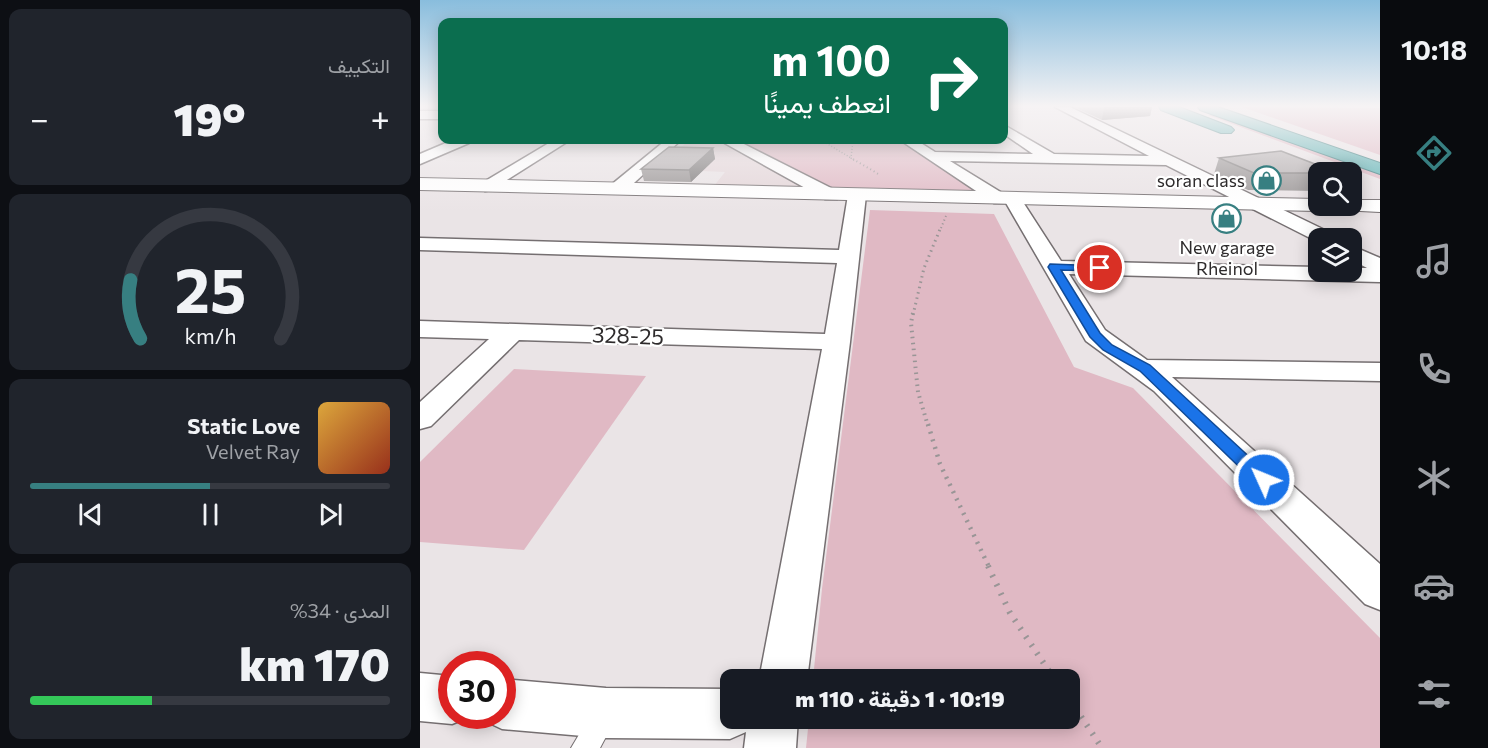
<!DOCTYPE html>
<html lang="ar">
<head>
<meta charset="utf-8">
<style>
  :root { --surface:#171b24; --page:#20242c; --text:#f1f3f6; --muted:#9ea1a6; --line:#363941; --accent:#377f81 }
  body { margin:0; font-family:Commissioner,Vazirmatn,sans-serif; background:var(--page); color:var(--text); direction:rtl; height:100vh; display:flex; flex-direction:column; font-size:22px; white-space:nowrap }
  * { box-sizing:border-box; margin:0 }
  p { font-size:20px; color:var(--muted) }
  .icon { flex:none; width:33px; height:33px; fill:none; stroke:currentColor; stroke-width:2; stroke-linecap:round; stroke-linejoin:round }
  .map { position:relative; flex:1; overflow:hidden; direction:ltr }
  .side { display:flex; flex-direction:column; gap:9px; padding:9px; background:#0d0f14; width:420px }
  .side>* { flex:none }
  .top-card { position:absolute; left:18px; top:18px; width:570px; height:126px; border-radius:12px; box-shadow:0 3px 15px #0003; direction:rtl; background:#0b6e4f; color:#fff; overflow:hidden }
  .fabs { position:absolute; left:888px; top:162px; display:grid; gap:12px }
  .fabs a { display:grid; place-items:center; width:54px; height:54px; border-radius:12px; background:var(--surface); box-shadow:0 3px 15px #0003; font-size:30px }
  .speed { position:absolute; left:18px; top:651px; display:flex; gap:12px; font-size:30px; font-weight:700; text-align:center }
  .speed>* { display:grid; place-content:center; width:78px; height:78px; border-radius:50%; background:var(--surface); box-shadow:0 3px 15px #0003; line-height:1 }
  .speed .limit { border:9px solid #d22; background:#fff; color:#111 }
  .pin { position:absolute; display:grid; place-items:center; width:51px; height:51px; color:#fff; margin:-26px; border:3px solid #fff; border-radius:50%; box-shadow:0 2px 6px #0007 }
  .me { position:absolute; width:66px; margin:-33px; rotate:314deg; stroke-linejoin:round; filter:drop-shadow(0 0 4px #0008) }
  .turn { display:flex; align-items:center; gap:21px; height:126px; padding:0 18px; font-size:27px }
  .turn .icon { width:78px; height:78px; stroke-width:2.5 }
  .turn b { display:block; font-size:42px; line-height:51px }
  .big { font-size:45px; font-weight:800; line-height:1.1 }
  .side .card { flex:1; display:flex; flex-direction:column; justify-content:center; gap:9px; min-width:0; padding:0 21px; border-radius:12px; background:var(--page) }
  .side .dial { align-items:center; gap:0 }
  .dial svg { height:156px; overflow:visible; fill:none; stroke:var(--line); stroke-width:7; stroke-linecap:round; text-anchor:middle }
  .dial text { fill:var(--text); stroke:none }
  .song { display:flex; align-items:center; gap:18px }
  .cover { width:72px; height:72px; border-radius:9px; background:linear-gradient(135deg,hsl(40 70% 55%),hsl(10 70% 35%)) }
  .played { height:6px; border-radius:3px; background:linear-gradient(90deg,var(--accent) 50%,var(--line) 50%) }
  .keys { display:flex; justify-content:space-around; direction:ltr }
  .heat { display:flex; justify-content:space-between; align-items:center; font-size:33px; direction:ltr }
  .charge { height:9px; border-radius:4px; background:linear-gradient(90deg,#34c759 34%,var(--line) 0) }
  .trip { position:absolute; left:300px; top:669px; width:360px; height:60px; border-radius:12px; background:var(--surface); box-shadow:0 3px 15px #0003; font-weight:800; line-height:60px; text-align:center; direction:rtl }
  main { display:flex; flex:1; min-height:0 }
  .menu { display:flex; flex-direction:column; width:108px; justify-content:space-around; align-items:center; background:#090b0e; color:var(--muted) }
  .menu .icon { width:42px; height:42px }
  .menu .selected { color:var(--accent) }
  .menu b { font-size:27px; color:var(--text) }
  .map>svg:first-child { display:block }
</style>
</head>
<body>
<main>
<nav class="menu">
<b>10:18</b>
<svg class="icon selected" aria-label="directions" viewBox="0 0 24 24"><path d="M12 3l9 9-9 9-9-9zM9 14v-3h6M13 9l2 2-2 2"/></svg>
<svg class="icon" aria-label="music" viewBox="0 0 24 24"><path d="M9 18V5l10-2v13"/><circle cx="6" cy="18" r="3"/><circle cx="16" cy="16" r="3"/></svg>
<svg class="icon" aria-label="phone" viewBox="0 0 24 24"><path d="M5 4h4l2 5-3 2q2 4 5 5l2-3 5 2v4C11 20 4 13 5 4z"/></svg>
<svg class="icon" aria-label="climate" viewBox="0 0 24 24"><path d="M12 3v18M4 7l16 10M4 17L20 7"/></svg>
<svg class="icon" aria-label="car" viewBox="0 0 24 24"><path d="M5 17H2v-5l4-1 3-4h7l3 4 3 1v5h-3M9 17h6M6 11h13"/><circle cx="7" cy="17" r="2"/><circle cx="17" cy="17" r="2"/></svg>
<svg class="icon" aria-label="filters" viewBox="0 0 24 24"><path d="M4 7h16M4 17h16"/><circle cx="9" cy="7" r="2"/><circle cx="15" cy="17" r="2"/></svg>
</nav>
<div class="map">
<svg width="960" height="748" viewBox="0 0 960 748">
  <rect width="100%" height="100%" fill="#eae4e6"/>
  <path fill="#e4d6d9" d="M 270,140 L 295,140 L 387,189 L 294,186 L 305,172 L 282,171 L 247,158 Z"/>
  <g fill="#e0b9c4">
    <path d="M 822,107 L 960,108 L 960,155 Z"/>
    <path d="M 798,114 L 960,174 L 960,179 L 788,115 Z"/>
    <path d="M 316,140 L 480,140 L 565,196 L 417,192 Z"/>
    <path d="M 450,210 L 574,214 L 654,367 L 713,388 L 960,638 L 960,748 L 386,748 L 389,719 L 650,718 L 650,680 L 393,679 L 402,589 Z"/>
    <path d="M 94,369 L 226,376 L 104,550 L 0,542 L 0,462 Z"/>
  </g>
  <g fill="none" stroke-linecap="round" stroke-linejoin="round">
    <defs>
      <path id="service" d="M 182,707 L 191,711 L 195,720 L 180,748 L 151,748 L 173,711 Z"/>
      <g id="minor">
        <path d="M 635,107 L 650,107 L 913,234 L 916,238 L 898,238 L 898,242 L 746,165 L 530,161 L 587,196 L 599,196 L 641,261 L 898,267 L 898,272 L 932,272 L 932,268 L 947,268 L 932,260 L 932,246 L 960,258 L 960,282 L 649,274 L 685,330 L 727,360 L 960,363 L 960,381 L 752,377 L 960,564 L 960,610 L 945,604 L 734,391 L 666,341 L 586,203 L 574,203 L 480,140 L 496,140 L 515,152 L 613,154 L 584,134 L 584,125 L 634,154 L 729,156 Z"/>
        <rect x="0" y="111" width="22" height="8"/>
        <path d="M 33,140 L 51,140 L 49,143 L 0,164 L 0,154 Z"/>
        <path d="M 134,140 L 150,140 L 71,190 L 65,191 L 57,186 Z"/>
        <path d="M 246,140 L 261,140 L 203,193 L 191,193 L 189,189 L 191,185 Z"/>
        <path d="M 299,140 L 316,140 L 417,191 L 420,195 L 417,199 L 405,199 Z"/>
        <path d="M 437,190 L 443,191 L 446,195 L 430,342 L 387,680 L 339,680 L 402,349 L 99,340 L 11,426 L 0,429 L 0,402 L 69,339 L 0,337 L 0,321 L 405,334 L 417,263 L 0,250 L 0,238 L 419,250 L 428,195 L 431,191 Z"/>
        <path d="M 0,673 L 32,676 L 32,716 L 50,716 L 49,717 L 32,724 L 0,721 Z"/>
        <path d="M 82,679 L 186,688 L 310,689 L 310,718 L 378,718 L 376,748 L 324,748 L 326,732 L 310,739 L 186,738 L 82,729 L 65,721 L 62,716 L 82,716 Z"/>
      </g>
      <g id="tertiary">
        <path d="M 0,178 L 898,199 L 898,206 L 908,206 L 905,209 L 898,211 L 0,190 Z"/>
        <path d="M 932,200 L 960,200 L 960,212 L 920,210 L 917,206 L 932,206 Z"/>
      </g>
      <g id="trunk">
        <path d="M 739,107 L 759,107 L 811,127 L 814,130 L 811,133 L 801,133 L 741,110 Z"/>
        <path d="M 778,107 L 798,107 L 960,163 L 960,174 L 780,110 Z"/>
      </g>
    </defs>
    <use href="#service" stroke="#756f71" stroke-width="2"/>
    <use href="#minor" stroke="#756f71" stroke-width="3"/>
    <use href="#tertiary" stroke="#756f71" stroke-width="2"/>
    <use href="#trunk" stroke="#2d7577" stroke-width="2"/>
    <g stroke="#999596" stroke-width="1.5" stroke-dasharray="1 2" stroke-linecap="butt">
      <path d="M 401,140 L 431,158"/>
      <path d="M 433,140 L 431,158 L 435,161"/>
    </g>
    <g stroke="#999596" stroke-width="2" stroke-dasharray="1 3" stroke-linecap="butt">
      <path d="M 433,159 L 460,175"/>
      <path d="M 521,228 L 526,216"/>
    </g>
    <path stroke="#999596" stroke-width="3" stroke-dasharray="1.5 4" stroke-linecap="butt" d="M 493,315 L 504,268 L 521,227"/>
    <path stroke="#999596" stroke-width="4" stroke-dasharray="1.5 4.5" stroke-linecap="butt" d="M 493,313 L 491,323 L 498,392 L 508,426"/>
    <path stroke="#999596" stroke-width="4.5" stroke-dasharray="2 6" stroke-linecap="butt" d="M 508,424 L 520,464 L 569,567"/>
    <g stroke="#999596" stroke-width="6" stroke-dasharray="2 8" stroke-linecap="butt">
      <path d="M 568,566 L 590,613 L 635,680"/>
      <path d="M 650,700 L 682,748"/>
    </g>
    <use href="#service" fill="#fff" fill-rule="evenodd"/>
    <use href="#minor" fill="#fff" fill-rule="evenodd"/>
    <use href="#tertiary" fill="#fff" fill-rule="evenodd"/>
    <use href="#trunk" fill="#57b0b2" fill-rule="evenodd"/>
  </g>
  <g fill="#9a9696">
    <path d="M 654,107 L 732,107 L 730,116 L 682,120 Z"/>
    <path d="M 293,148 L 295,159 L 271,182 L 224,181 L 221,169 Z"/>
    <path d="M 799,158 L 898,172 L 898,191 L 828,190 L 794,174 Z"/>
  </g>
  <g fill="#7d7a7a">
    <path d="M 684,107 L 732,107 L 730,116 L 682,120 Z"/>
    <path d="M 293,148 L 295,159 L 271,182 L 269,170 Z"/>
  </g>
  <g fill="#b3aeaf" stroke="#7d7a7a" stroke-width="1.5">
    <path d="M 249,147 L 293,148 L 269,170 L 221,169 Z"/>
    <path d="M 861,151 L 916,172 L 898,172 L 898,173 L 834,173 L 799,158 Z"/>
  </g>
  <linearGradient id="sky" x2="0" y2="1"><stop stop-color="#89bddd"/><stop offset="0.5" stop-color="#f6f3f4"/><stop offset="1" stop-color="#f6f3f4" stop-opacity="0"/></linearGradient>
  <rect width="960" height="212" fill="url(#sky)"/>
  <path fill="#1a73e8" stroke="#114b97" stroke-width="1.5" d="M 630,264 L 684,266 L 685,268 L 680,271 L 641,270 L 680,333 L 692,345 L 730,365 L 850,476 L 852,480 L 850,485 L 844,486 L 838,485 L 720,371 L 683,350 L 670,337 L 628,267 Z"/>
  <defs>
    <symbol id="shop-ring" viewBox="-11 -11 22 22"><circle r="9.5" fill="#fff" stroke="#377f81" stroke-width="1.5"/><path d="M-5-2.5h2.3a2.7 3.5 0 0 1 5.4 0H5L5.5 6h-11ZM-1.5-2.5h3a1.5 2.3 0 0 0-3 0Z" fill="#377f81"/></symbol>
  </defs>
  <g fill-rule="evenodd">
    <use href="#shop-ring" x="830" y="164" width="33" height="33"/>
    <use href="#shop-ring" x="790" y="202" width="33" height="33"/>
  </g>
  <g text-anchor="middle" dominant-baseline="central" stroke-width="4.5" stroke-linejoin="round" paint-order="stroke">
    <g font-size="18" fill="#2e2b2c" stroke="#fff" text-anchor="end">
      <text x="825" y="180">soran class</text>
      <text x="807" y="247" text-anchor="middle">New garage<tspan x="807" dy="21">Rheinol</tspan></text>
    </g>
    <g font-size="22" fill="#2e2b2c" stroke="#fff">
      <text transform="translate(208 335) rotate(2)">328-25</text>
    </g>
  </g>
</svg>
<div class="fabs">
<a><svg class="icon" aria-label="search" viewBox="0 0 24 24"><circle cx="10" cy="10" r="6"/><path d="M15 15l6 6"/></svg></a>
<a><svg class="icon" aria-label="layers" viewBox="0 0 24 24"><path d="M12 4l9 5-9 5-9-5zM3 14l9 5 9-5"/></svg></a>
</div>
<div class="speed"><div class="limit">30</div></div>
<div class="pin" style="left:680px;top:268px;background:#d93025"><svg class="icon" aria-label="arrive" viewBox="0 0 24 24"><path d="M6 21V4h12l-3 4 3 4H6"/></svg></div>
<svg class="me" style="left:844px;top:480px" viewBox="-20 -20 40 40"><circle r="17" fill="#1a73e8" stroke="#fff" stroke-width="3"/><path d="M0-11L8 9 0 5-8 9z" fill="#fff"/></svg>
<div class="trip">10:19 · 1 دقيقة · 110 m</div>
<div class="top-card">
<div class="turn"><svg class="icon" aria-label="right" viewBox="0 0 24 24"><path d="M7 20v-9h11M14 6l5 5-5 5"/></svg><div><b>100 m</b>انعطف يمينًا</div></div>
</div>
</div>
<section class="side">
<div class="card"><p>التكييف</p>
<div class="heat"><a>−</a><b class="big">19°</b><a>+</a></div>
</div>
<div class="card dial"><svg viewBox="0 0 100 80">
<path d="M14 69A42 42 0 1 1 86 69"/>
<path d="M14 69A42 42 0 0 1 9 39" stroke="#377f81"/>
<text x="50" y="56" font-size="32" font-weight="700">25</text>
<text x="50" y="72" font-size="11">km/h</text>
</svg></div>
<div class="card">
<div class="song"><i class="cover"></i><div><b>Static Love</b><p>Velvet Ray</p></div></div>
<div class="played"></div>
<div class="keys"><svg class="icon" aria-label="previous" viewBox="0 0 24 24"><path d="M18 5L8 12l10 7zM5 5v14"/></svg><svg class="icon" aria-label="pause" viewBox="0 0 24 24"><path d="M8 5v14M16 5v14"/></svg><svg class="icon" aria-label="next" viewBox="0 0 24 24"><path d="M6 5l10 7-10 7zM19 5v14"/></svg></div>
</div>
<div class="card"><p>المدى · 34%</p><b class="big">170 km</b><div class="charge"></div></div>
</section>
</main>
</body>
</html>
